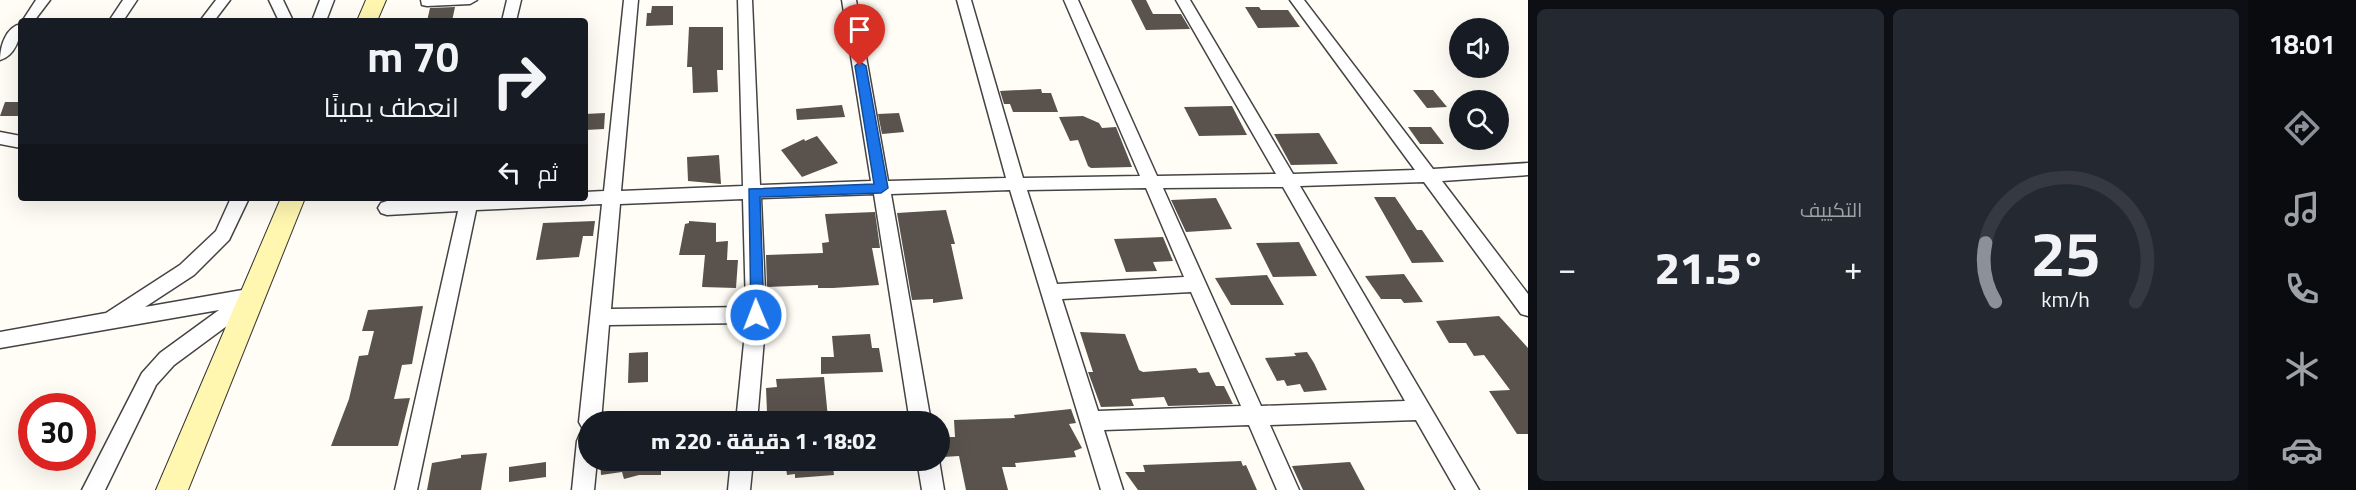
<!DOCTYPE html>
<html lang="ar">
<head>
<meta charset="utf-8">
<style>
  :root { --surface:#171b24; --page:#242831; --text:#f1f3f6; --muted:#9ea1a6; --line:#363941; --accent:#8c9099 }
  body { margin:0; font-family:Georgia,Cairo,serif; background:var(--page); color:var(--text); direction:rtl; height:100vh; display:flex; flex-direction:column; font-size:22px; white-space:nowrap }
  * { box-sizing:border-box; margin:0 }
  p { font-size:20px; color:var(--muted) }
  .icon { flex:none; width:33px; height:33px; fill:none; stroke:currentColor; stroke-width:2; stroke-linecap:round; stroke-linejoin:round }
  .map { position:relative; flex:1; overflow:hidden; direction:ltr }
  .panel { display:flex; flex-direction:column; gap:9px; padding:9px; background:#0d0f14; width:720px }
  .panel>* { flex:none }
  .guide { position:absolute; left:18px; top:18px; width:570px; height:183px; border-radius:6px; box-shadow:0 6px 24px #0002; direction:rtl; background:#171b24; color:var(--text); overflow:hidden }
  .tools { position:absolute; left:1449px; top:18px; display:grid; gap:12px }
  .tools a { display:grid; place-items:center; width:60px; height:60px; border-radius:50%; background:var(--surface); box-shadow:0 6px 24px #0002; font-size:30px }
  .speed { position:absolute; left:18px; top:393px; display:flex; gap:12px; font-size:30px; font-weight:700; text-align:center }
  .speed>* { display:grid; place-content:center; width:78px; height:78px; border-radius:50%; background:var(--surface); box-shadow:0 6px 24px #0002; line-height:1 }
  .speed .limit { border:9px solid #d22; background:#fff; color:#111 }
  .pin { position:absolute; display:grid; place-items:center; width:51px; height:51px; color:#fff; margin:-62px -26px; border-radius:50% 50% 50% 0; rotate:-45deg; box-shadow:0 0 6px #0007 }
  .pin .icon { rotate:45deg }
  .me { position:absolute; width:66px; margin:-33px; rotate:359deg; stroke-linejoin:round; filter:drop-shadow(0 0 4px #0008) }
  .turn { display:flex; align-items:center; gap:21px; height:126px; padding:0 30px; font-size:27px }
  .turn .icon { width:78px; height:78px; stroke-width:2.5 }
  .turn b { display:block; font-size:42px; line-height:51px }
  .then { display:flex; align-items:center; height:57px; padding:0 30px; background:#0003; gap:12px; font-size:22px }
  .big { font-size:45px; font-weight:800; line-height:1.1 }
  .panel .widget { flex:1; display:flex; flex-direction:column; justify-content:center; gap:9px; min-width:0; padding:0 21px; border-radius:9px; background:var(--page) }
  .panel .dial { align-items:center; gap:0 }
  .dial svg { height:156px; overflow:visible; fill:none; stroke:var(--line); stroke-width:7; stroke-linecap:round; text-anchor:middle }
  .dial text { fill:var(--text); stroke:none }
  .heat { display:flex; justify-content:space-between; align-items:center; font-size:33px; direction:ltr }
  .panel .tiles { flex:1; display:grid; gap:9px; grid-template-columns:repeat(2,1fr) }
  .trip { position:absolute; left:578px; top:411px; width:372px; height:60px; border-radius:30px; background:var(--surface); box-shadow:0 6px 24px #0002; font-weight:800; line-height:60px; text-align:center; direction:rtl }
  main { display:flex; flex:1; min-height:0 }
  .menu { display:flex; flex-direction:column; width:108px; justify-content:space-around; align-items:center; background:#090b0e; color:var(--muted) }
  .menu .icon { width:42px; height:42px }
  .menu .selected { color:var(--accent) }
  .menu b { font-size:27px; color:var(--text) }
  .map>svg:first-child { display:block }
</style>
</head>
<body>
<main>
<nav class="menu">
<b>18:01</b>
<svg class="icon selected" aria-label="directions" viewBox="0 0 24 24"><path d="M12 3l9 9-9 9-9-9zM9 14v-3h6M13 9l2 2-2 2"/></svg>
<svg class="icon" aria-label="music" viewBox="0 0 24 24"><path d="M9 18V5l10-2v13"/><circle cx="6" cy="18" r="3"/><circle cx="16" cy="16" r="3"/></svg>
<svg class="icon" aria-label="phone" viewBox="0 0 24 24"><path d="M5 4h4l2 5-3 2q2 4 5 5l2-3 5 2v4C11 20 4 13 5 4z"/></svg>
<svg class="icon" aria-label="climate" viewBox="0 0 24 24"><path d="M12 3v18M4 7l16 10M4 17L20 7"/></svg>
<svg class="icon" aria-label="car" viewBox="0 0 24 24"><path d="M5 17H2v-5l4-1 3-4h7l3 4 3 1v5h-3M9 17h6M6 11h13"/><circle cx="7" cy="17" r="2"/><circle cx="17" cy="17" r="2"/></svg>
</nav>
<section class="panel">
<div class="tiles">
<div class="widget dial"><svg viewBox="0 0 100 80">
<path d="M14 69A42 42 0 1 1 86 69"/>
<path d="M14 69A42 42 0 0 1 9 39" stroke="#8c9099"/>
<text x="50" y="56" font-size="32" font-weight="700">25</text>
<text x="50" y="72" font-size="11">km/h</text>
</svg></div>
<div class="widget"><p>التكييف</p>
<div class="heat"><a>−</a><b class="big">21.5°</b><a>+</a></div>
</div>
</div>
</section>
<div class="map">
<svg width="1528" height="490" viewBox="0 0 1528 490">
  <rect width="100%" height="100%" fill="#fffdf5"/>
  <g fill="#5a524d">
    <path d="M 1131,0 L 1146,0 L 1153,14 L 1181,14 L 1190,29 L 1146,30 Z"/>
    <path d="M 652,6 L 673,6 L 673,25 L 646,26 L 647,13 L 651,13 Z"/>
    <path d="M 455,7 L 452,21 L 427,21 L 430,8 Z"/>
    <path d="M 1245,7 L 1259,7 L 1261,10 L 1288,10 L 1300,27 L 1258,28 Z"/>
    <path d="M 689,27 L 723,27 L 723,70 L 717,70 L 718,92 L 693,93 L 692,67 L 687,67 Z"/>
    <path d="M 1041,89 L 1042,93 L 1051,93 L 1058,112 L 1013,112 L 1010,104 L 1004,104 L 1000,91 Z"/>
    <path d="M 1413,90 L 1433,90 L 1447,107 L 1427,108 Z"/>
    <path d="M 5,102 L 21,102 L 21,116 L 0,116 Z"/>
    <path d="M 842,105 L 845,117 L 797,120 L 796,109 Z"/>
    <path d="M 1232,106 L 1247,135 L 1199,136 L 1184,107 Z"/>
    <path d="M 605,113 L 604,129 L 585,130 L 585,114 Z"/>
    <path d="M 899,113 L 904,132 L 882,134 L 878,114 Z"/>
    <path d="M 1083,116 L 1099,123 L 1102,128 L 1116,127 L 1132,167 L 1091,168 L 1088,166 L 1078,140 L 1070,141 L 1059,117 Z"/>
    <path d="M 1408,127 L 1431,127 L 1444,144 L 1420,144 Z"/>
    <path d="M 1319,133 L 1338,164 L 1291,165 L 1274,134 Z"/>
    <path d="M 817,136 L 838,163 L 802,177 L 781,150 L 804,139 L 805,141 Z"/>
    <path d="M 719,155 L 721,184 L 688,181 L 687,157 Z"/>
    <path d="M 1374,197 L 1395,197 L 1417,230 L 1422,230 L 1444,262 L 1412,263 Z"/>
    <path d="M 1216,198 L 1232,229 L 1186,232 L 1171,200 Z"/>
    <path d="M 946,210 L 955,244 L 951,244 L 963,299 L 933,303 L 933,299 L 912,300 L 897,213 Z"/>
    <path d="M 875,212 L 880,248 L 872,248 L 879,285 L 833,288 L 818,288 L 818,285 L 767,287 L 766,255 L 823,253 L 822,243 L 829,242 L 825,214 Z"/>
    <path d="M 595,221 L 593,236 L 583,236 L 579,257 L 536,260 L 543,223 Z"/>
    <path d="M 689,221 L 716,223 L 716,242 L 728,241 L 727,260 L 738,260 L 736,288 L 702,287 L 705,255 L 679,255 L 685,224 L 689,223 Z"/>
    <path d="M 1163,237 L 1173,261 L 1153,262 L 1157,271 L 1126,272 L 1114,239 Z"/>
    <path d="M 1299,242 L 1317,276 L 1273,277 L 1256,243 Z"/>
    <path d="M 1404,274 L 1423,302 L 1404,303 L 1401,299 L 1381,299 L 1365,276 Z"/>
    <path d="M 1267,275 L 1284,305 L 1231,305 L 1215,278 Z"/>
    <path d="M 423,306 L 412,364 L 402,365 L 394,399 L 410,398 L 398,446 L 331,446 L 349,399 L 359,356 L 368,355 L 374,331 L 362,331 L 368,310 Z"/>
    <path d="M 1499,316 L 1528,348 L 1528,434 L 1517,434 L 1489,391 L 1510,390 L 1484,355 L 1474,356 L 1466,343 L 1449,343 L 1436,321 Z"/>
    <path d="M 1080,332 L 1125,334 L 1139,370 L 1143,372 L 1196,368 L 1199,373 L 1209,372 L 1216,386 L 1224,386 L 1233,404 L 1168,406 L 1164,397 L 1131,399 L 1134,406 L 1101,407 L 1088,372 L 1093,372 Z"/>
    <path d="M 870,334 L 872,348 L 879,348 L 883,372 L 821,374 L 821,357 L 834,357 L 832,336 Z"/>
    <path d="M 648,352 L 648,382 L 628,383 L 629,353 Z"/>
    <path d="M 1307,352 L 1314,363 L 1327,390 L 1304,392 L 1300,384 L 1287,386 L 1284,380 L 1277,381 L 1265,358 L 1296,356 L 1294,353 Z"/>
    <path d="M 824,377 L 828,418 L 790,419 L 790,411 L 767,412 L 766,388 L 777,387 L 776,379 Z"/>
    <path d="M 1071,409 L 1076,423 L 1069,424 L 1082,448 L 1074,451 L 1076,457 L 1015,463 L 1016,467 L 1002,467 L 1008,490 L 966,490 L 959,456 L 943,457 L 940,437 L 955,437 L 954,420 L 1015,418 L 1014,415 Z"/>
    <path d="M 487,453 L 481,490 L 427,490 L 432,463 L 461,458 L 461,455 Z"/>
    <path d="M 600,460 L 661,460 L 661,475 L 639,475 L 624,479 L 622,472 L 601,475 Z"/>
    <path d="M 785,460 L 832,460 L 834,475 L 795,478 L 795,474 L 787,475 Z"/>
    <path d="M 1241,461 L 1243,466 L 1246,465 L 1257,490 L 1138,490 L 1125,472 L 1145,472 L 1143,465 Z"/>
    <path d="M 546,462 L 546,477 L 509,482 L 509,467 Z"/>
    <path d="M 1350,462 L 1365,490 L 1303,490 L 1292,466 Z"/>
  </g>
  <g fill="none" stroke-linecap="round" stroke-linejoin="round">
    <defs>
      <g id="street">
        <path d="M 36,0 L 50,0 L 34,21 L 21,23 Z"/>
        <path d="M 123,0 L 137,0 L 123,21 L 109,21 Z"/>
        <path d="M 216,0 L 230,0 L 214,21 L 200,21 Z"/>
        <path d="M 269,0 L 283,0 L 293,21 L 279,21 Z"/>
        <path d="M 320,0 L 334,0 L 326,21 L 312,21 Z"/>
        <path d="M 421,0 L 477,0 L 470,4 L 427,6 L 422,5 Z"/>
        <path d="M 507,0 L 521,0 L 516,21 L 502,21 Z"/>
        <path d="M 624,0 L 638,0 L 621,191 L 743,186 L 738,0 L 752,0 L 760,185 L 871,181 L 842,0 L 856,0 L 888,181 L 1006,178 L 957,0 L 971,0 L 1023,178 L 1140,176 L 1064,0 L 1078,0 L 1157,176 L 1276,174 L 1176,0 L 1190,0 L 1293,174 L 1415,170 L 1290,0 L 1304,0 L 1433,169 L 1528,163 L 1528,175 L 1442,181 L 1528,294 L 1528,316 L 1521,314 L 1424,182 L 1300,186 L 1479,490 L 1456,490 L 1416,420 L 1270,425 L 1299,490 L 1277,490 L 1249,425 L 1104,430 L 1123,490 L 1101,490 L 1010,190 L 891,194 L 931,422 L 910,422 L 874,194 L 761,198 L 766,315 L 757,422 L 736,422 L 746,323 L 609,325 L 601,422 L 588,422 L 588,431 L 583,429 L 579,422 L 602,204 L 476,210 L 417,490 L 395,490 L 458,211 L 387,215 L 381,213 L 378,208 L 381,203 L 387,201 L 460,198 L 585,198 L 585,192 L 604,191 ZM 1283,187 L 1405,401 L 1261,406 L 1163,188 ZM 1146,188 L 1184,277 L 1057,284 L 1027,190 ZM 743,199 L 746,307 L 611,309 L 620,204 ZM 1191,292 L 1241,406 L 1098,411 L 1062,299 Z"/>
        <path d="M 21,24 C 21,37 15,56 0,60 C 0,46 6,27 21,24 Z"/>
        <path d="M 0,132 L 21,136 L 21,148 L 0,144 Z"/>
        <path d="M 231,198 L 249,198 L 229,240 L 194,275 L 145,307 L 248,289 L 258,291 L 260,297 L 258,303 L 174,365 L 156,385 L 105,490 L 82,490 L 142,373 L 160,353 L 219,310 L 0,348 L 0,332 L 106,313 L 180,265 L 216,231 Z"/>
        <path d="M 588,431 L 588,460 L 597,460 L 594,490 L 572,490 L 577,441 L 580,434 Z"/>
        <path d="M 731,460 L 753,460 L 750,490 L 728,490 Z"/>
        <path d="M 917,460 L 939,460 L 944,490 L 922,490 Z"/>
      </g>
      <g id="secondary">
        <path d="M 366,0 L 386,0 L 377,21 L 357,21 Z"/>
        <path d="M 281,198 L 305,198 L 188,490 L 156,490 Z"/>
      </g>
    </defs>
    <use href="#street" stroke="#444" stroke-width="3"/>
    <use href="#secondary" stroke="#333" stroke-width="2"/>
    <use href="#street" fill="#fff" fill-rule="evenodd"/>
    <use href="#secondary" fill="#fff6b0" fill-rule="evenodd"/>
  </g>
  <path fill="#1a73e8" stroke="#114b97" stroke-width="1.5" d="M 860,62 L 866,66 L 888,188 L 881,193 L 760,197 L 764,315 L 756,321 L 751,320 L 749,189 L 874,184 L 855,66 Z"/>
</svg>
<div class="tools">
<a><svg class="icon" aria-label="sound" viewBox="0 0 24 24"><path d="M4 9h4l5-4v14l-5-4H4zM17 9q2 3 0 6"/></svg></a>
<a><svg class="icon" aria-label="search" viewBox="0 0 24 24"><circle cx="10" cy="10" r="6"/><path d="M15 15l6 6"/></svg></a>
</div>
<div class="speed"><div class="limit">30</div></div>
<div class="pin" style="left:860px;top:66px;background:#d93025"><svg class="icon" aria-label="arrive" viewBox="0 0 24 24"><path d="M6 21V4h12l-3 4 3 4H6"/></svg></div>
<svg class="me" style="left:756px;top:315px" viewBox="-20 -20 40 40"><circle r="17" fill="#1a73e8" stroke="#fff" stroke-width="3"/><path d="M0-11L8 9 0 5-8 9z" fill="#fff"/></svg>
<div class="trip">18:02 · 1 دقيقة · 220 m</div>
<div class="guide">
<div class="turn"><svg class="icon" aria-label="right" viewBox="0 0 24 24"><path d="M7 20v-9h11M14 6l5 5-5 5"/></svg><div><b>70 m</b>انعطف يمينًا</div></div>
<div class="then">ثم<svg class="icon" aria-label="left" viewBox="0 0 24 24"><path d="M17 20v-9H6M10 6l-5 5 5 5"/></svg></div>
</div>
</div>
</main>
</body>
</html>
